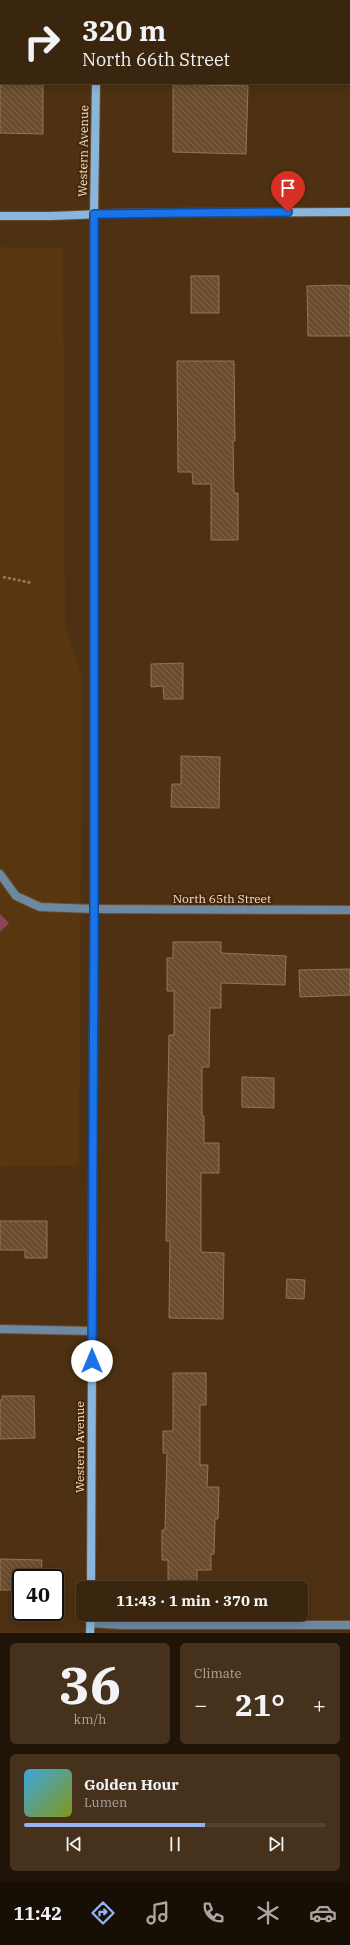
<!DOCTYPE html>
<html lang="en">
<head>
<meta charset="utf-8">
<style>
  :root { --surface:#3a250e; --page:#45311c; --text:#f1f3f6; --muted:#aba59e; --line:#54422e; --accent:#95b2f1 }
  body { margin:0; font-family:"IBM Plex Serif",serif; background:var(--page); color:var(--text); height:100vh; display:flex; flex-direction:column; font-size:15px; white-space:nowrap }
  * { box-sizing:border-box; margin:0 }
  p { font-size:13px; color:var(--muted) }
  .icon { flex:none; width:22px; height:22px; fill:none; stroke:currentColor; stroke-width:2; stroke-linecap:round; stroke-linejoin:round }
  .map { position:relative; height:1633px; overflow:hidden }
  .side { display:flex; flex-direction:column; gap:10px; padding:10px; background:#201408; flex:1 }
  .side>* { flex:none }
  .hud { position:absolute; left:0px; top:0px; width:350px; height:84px; box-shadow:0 2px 10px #0003,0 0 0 1px var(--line); background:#3a250e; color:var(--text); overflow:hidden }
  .speed { position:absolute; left:12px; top:1569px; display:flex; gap:8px; font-size:20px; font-weight:700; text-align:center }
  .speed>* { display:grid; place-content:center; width:52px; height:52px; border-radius:50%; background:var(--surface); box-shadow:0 2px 10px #0003,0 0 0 1px var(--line); line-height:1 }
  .speed .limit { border:2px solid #111; border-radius:6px; background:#fff; color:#111 }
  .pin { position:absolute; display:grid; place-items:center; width:34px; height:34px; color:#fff; margin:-41px -17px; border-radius:50% 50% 50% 0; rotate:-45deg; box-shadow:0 0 4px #0007 }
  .pin .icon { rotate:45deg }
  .me { position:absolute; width:44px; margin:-22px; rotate:0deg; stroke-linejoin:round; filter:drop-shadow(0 0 3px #0008) }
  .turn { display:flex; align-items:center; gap:14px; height:84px; padding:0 16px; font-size:18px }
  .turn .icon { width:52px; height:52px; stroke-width:2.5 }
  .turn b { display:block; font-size:28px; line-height:34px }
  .big { font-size:30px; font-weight:800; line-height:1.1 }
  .side .tile { flex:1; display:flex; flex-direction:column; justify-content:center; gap:6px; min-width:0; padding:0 14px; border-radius:6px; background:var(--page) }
  .side .dial { align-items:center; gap:0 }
  .dial b { font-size:52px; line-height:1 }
  .song { display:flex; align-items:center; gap:12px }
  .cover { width:48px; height:48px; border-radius:6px; background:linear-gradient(135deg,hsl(200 70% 55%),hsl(70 70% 35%)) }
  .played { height:4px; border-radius:2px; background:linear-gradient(90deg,var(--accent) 60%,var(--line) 60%) }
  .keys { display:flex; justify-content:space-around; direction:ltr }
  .heat { display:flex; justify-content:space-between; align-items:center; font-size:22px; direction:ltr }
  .side .tiles { flex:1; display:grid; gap:10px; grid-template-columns:1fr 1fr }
  .tile:last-child { grid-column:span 2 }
  .trip { position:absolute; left:76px; top:1581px; width:232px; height:40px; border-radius:6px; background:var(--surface); box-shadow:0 2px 10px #0003,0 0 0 1px var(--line); font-weight:800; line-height:40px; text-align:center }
  .dock { display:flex; height:64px; justify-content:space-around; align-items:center; background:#170f06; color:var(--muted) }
  .dock .icon { width:28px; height:28px }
  .dock .current { color:var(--accent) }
  .dock b { font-size:18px; color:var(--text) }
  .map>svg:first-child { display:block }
</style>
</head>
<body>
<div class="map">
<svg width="350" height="1633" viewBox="0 0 350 1633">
  <defs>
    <pattern id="building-back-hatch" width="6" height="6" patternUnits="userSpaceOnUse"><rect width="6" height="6" fill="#6b4c2e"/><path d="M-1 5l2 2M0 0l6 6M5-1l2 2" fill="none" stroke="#81664b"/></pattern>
  </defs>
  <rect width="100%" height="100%" fill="#4e3112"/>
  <path fill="#58360f" d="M 0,247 L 63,248 L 65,624 L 82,678 L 79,1165 L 0,1167 Z"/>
  <path fill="#8b4557" d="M 0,914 L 9,923 L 0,932 Z"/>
  <g fill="url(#building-back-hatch)" stroke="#947454">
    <path d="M 0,83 L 43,83 L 43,134 L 0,133 Z"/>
    <path d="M 173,84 L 248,86 L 246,154 L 173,152 Z"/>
    <rect x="191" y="276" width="28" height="37"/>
    <path d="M 339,285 L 350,286 L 350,336 L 308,336 L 307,286 Z"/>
    <path d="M 177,361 L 234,361 L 235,441 L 233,441 L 234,493 L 238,493 L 238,540 L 211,540 L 211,484 L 193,484 L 192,472 L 178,472 Z"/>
    <path d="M 183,663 L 183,699 L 164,699 L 163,686 L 151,687 L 151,664 Z"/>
    <path d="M 181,756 L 220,757 L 219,808 L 171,807 L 172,784 L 181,784 Z"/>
    <path d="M 173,942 L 221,942 L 221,953 L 286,956 L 285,985 L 221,983 L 221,1008 L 210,1008 L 209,1067 L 202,1067 L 202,1116 L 204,1116 L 204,1143 L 219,1143 L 219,1173 L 201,1173 L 201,1252 L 224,1253 L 223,1319 L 169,1318 L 170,1241 L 166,1241 L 167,1145 L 169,1035 L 174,1035 L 174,991 L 167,991 L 167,958 L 173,958 Z"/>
    <path d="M 350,969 L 350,995 L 300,997 L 299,970 Z"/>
    <path d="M 242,1077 L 274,1078 L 274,1108 L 242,1107 Z"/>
    <path d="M 0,1221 L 47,1221 L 47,1258 L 25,1258 L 25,1250 L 0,1250 Z"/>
    <path d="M 287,1279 L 305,1280 L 304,1299 L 286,1298 Z"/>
    <path d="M 173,1373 L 206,1373 L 206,1405 L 200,1405 L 200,1465 L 208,1465 L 207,1487 L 219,1487 L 218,1519 L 215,1519 L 214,1554 L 211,1554 L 211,1570 L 197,1570 L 197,1588 L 168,1588 L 168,1560 L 162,1560 L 162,1530 L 165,1530 L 167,1453 L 163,1453 L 163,1431 L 173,1431 Z"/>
    <path d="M 2,1396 L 34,1396 L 35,1438 L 0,1439 L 0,1400 L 2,1400 Z"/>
    <path d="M 0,1559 L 42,1560 L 41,1578 L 21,1578 L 21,1590 L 0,1590 Z"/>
  </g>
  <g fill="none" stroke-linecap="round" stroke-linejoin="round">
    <defs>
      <path id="lane" d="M 0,874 L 16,896 L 40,907 L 94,909"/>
      <g id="street">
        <path d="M 94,909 L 350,910"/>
        <path d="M 0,1329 L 92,1331"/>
        <path d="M 90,1623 L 122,1625 L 350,1625"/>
      </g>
      <g id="secondary">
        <path d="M 97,1 L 97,0"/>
        <path d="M 0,216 L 51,216 L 129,213 L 350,212"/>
        <path d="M 91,1588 L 94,909 L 94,214 L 96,83"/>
        <path d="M 90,1633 L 91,1614"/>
      </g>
    </defs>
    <use href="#lane" stroke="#684d30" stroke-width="10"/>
    <use href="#street" stroke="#684d30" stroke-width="10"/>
    <use href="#secondary" stroke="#684d30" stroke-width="10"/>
    <path stroke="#937b62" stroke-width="2.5" stroke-dasharray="3 2" stroke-linecap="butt" d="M 3,577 L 32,583"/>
    <use href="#lane" stroke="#6d89a1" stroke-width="8"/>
    <use href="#street" stroke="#6d89a1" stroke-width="8"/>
    <use href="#secondary" stroke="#89b6dd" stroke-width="8"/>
  </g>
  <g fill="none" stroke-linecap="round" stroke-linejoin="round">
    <defs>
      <path id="route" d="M 92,1361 L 94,924 L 94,214 L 288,212"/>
    </defs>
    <use href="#route" stroke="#114b97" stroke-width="10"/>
    <use href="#route" stroke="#1a73e8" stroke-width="7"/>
  </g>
  <g text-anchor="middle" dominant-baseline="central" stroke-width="4" stroke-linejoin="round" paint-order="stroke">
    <g font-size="12" fill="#f2e0cf" stroke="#432706">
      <text transform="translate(83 151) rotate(-89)">Western Avenue</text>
      <text x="222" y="898">North 65th Street</text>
      <text transform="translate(79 1447) rotate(-90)">Western Avenue</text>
    </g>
  </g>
</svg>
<div class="speed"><div class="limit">40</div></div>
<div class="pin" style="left:288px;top:212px;background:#d93025"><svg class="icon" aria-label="arrive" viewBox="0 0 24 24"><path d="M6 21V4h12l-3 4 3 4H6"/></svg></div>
<svg class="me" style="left:92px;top:1361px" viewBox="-20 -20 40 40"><circle r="19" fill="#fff"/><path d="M0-13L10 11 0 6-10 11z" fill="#1a73e8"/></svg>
<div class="trip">11:43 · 1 min · 370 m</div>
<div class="hud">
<div class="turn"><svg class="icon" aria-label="right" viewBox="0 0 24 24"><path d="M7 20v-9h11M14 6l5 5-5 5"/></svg><div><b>320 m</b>North 66th Street</div></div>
</div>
</div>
<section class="side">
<div class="tiles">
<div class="tile dial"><b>36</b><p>km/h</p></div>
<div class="tile"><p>Climate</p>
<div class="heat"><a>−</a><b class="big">21°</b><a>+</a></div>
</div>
<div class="tile">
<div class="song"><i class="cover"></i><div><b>Golden Hour</b><p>Lumen</p></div></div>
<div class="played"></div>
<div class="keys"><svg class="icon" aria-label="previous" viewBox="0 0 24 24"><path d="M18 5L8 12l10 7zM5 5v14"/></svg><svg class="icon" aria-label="pause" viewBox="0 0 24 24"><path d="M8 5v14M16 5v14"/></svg><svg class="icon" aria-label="next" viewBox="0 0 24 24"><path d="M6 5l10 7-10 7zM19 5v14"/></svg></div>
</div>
</div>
</section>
<nav class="dock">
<b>11:42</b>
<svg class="icon current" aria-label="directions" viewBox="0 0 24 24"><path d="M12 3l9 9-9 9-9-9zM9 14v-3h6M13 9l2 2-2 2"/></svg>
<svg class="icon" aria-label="music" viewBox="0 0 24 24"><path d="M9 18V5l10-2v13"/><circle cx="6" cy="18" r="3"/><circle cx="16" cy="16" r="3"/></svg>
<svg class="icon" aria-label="phone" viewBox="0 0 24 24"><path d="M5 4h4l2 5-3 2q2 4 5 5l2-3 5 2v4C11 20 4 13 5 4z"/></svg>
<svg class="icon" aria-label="climate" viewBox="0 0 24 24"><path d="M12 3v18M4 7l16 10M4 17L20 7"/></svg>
<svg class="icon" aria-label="car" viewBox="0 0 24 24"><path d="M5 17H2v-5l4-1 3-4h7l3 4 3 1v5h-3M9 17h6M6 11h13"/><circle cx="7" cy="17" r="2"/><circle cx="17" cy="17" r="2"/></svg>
</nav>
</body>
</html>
